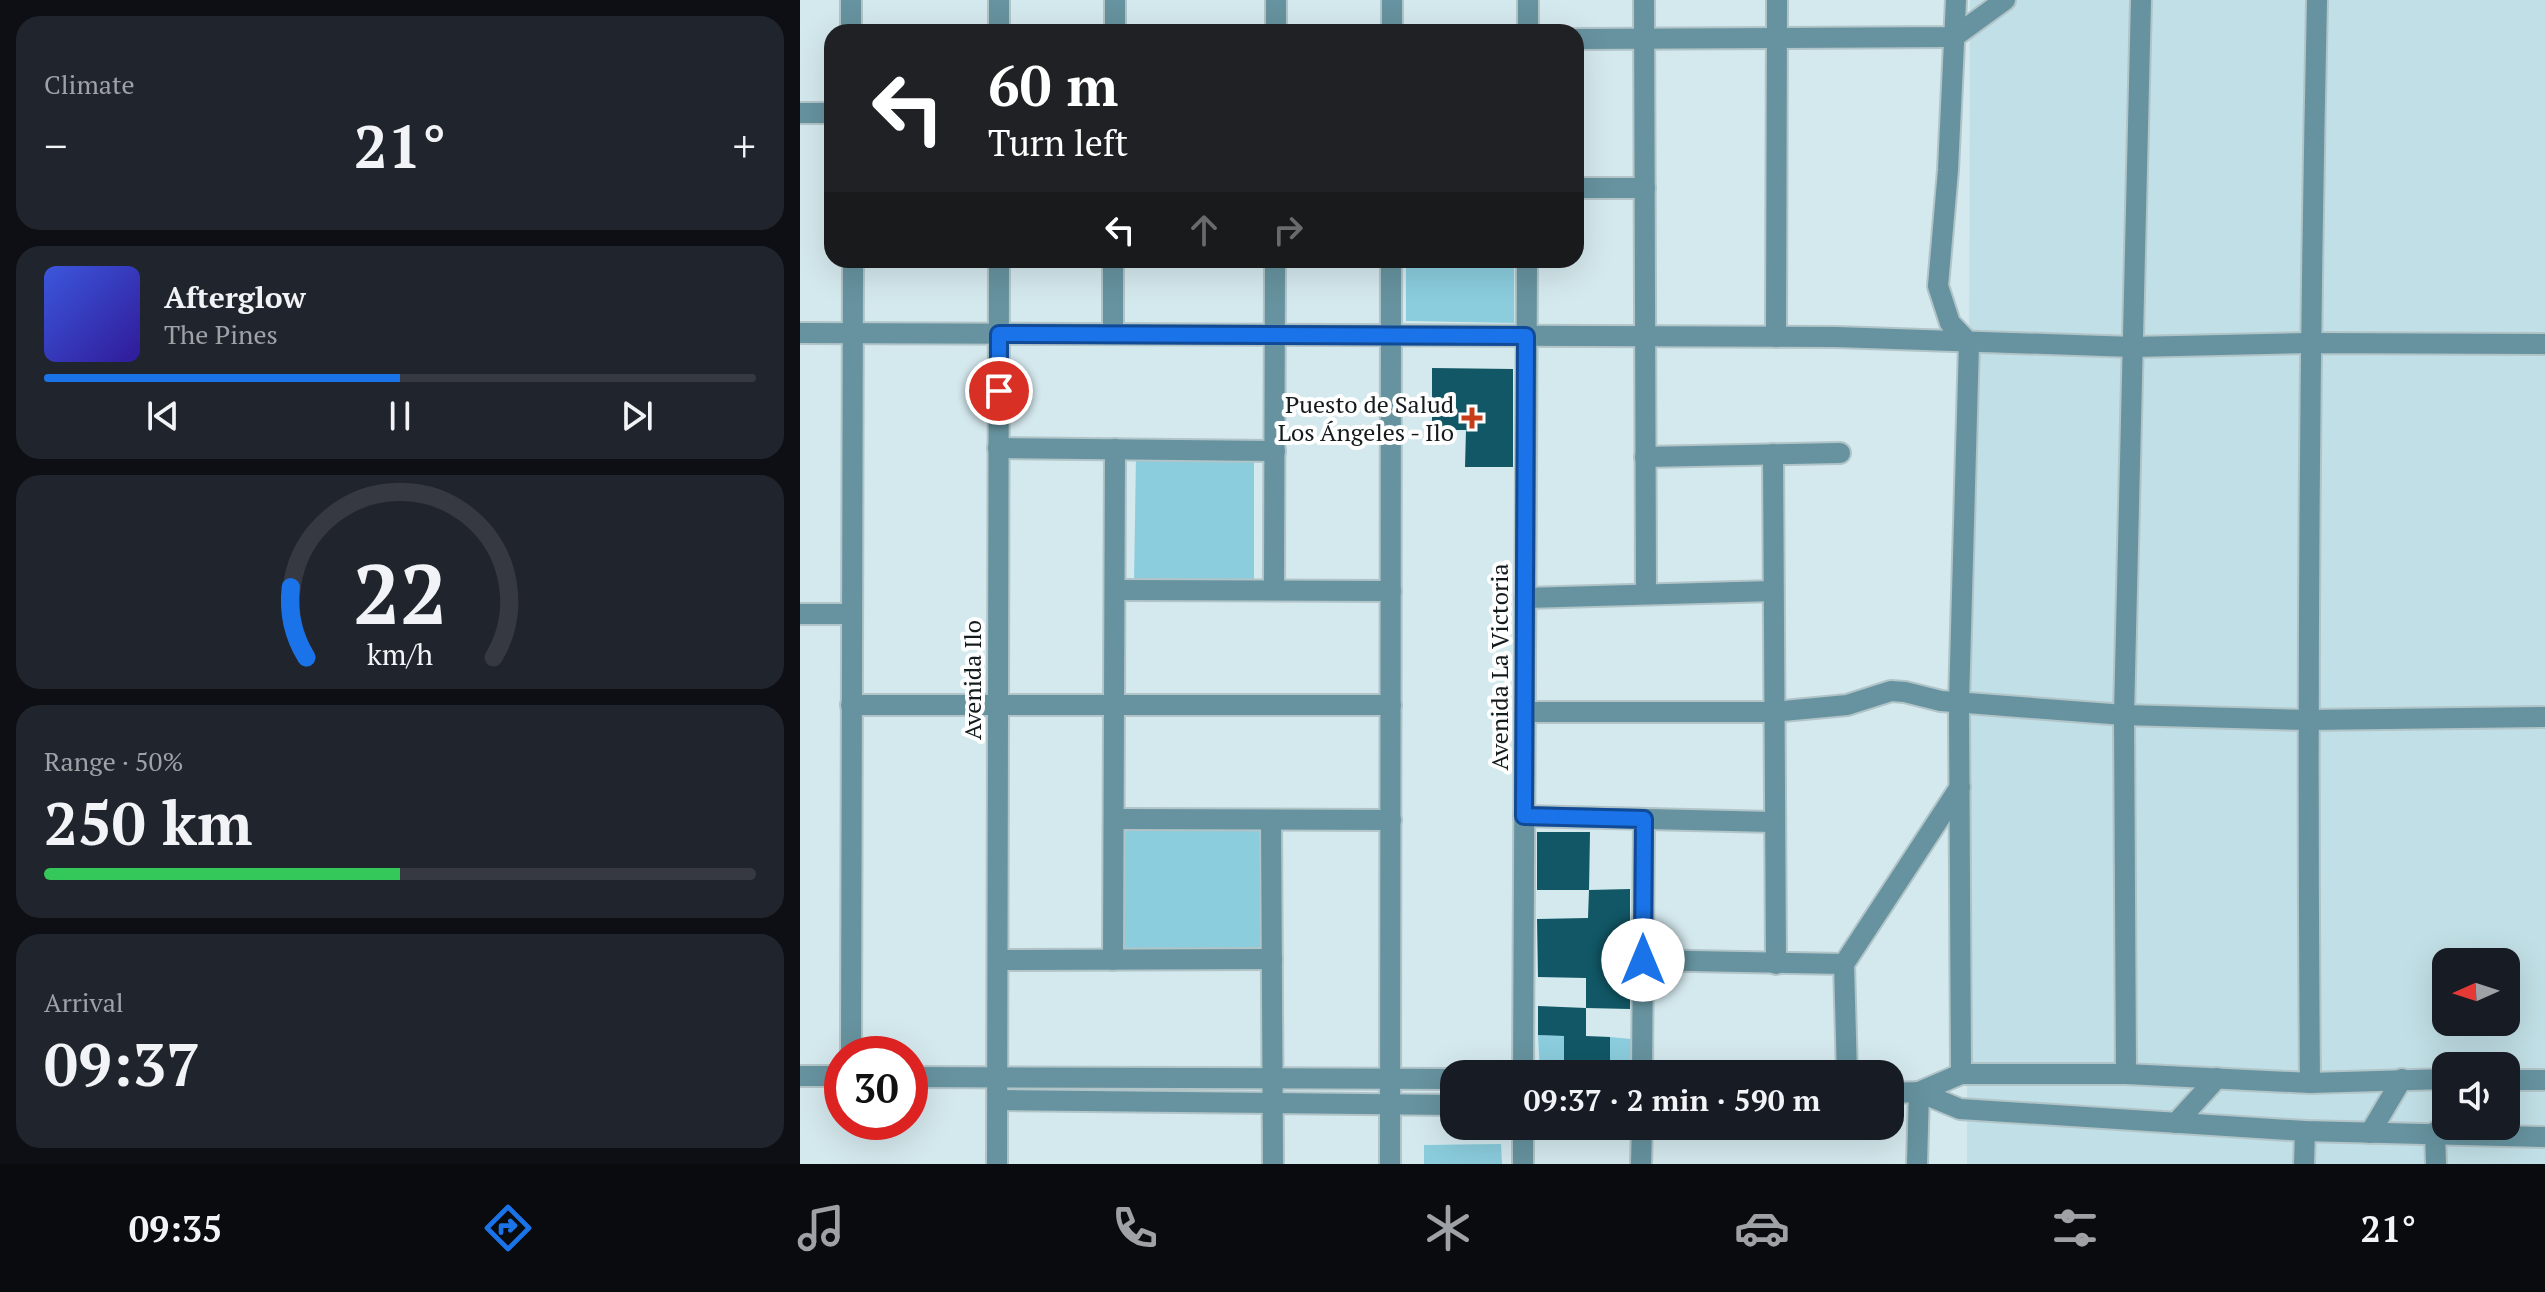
<!DOCTYPE html>
<html lang="en">
<head>
<meta charset="utf-8">
<style>
  :root { --surface:#171b24; --page:#20242c; --text:#f1f3f6; --muted:#9ea1a6; --line:#363941; --accent:#1a73e8 }
  body { margin:0; font-family:"PT Serif",serif; background:var(--page); color:var(--text); height:100vh; display:flex; flex-direction:column; font-size:30px; white-space:nowrap }
  * { box-sizing:border-box; margin:0 }
  p { font-size:26px; color:var(--muted) }
  .icon { flex:none; width:44px; height:44px; fill:none; stroke:currentColor; stroke-width:2; stroke-linecap:round; stroke-linejoin:round }
  .map { position:relative; flex:1; overflow:hidden }
  .details { display:flex; flex-direction:column; gap:16px; padding:16px; background:#0d0f14; width:800px }
  .details>* { flex:none }
  .guide { position:absolute; left:24px; top:24px; width:760px; height:244px; border-radius:24px; box-shadow:0 8px 32px #0002; background:#202124; color:#fff; overflow:hidden }
  .needle { width:52px; rotate:267deg }
  .controls { position:absolute; left:1632px; top:948px; display:grid; gap:16px }
  .controls a { display:grid; place-items:center; width:88px; height:88px; border-radius:16px; background:var(--surface); box-shadow:0 8px 32px #0002; font-size:40px }
  .speed { position:absolute; left:24px; top:1036px; display:flex; gap:16px; font-size:40px; font-weight:700; text-align:center }
  .speed>* { display:grid; place-content:center; width:104px; height:104px; border-radius:50%; background:var(--surface); box-shadow:0 8px 32px #0002; line-height:1 }
  .speed .limit { border:12px solid #d22; background:#fff; color:#111 }
  .pin { position:absolute; display:grid; place-items:center; width:68px; height:68px; color:#fff; margin:-34px; border:4px solid #fff; border-radius:50%; box-shadow:0 2px 8px #0007 }
  .me { position:absolute; width:88px; margin:-44px; rotate:0deg; stroke-linejoin:round; filter:drop-shadow(0 0 6px #0008) }
  .turn { display:flex; align-items:center; gap:28px; height:168px; padding:0 32px; font-size:36px }
  .turn .icon { width:104px; height:104px; stroke-width:2.5 }
  .turn b { display:block; font-size:56px; line-height:68px }
  .lanes { display:flex; align-items:center; height:76px; padding:0 32px; background:#0003; justify-content:center; gap:40px; direction:ltr }
  .lanes .off { opacity:.35 }
  .big { font-size:60px; font-weight:800; line-height:1.1 }
  .details .tile { flex:1; display:flex; flex-direction:column; justify-content:center; gap:12px; min-width:0; padding:0 28px; border-radius:24px; background:var(--page) }
  .details .dial { align-items:center; gap:0 }
  .dial svg { height:208px; overflow:visible; fill:none; stroke:var(--line); stroke-width:7; stroke-linecap:round; text-anchor:middle }
  .dial text { fill:var(--text); stroke:none }
  .song { display:flex; align-items:center; gap:24px }
  .cover { width:96px; height:96px; border-radius:12px; background:linear-gradient(135deg,hsl(230 70% 55%),hsl(250 70% 35%)) }
  .played { height:8px; border-radius:4px; background:linear-gradient(90deg,var(--accent) 50%,var(--line) 50%) }
  .keys { display:flex; justify-content:space-around; direction:ltr }
  .heat { display:flex; justify-content:space-between; align-items:center; font-size:44px; direction:ltr }
  .charge { height:12px; border-radius:6px; background:linear-gradient(90deg,#34c759 50%,var(--line) 0) }
  .trip { position:absolute; left:640px; top:1060px; width:464px; height:80px; border-radius:24px; background:var(--surface); box-shadow:0 8px 32px #0002; font-weight:800; line-height:80px; text-align:center }
  .tabs { display:flex; height:128px; justify-content:space-around; align-items:center; background:#090b0e; color:var(--muted) }
  .tabs .icon { width:56px; height:56px }
  .tabs .selected { color:var(--accent) }
  .tabs b { font-size:36px; color:var(--text) }
  main { display:flex; flex:1; min-height:0 }
  .map>svg:first-child { display:block }
</style>
</head>
<body>
<main>
<section class="details">
<div class="tile"><p>Climate</p>
<div class="heat"><a>−</a><b class="big">21°</b><a>+</a></div>
</div>
<div class="tile">
<div class="song"><i class="cover"></i><div><b>Afterglow</b><p>The Pines</p></div></div>
<div class="played"></div>
<div class="keys"><svg class="icon" aria-label="previous" viewBox="0 0 24 24"><path d="M18 5L8 12l10 7zM5 5v14"/></svg><svg class="icon" aria-label="pause" viewBox="0 0 24 24"><path d="M8 5v14M16 5v14"/></svg><svg class="icon" aria-label="next" viewBox="0 0 24 24"><path d="M6 5l10 7-10 7zM19 5v14"/></svg></div>
</div>
<div class="tile dial"><svg viewBox="0 0 100 80">
<path d="M14 69A42 42 0 1 1 86 69"/>
<path d="M14 69A42 42 0 0 1 8 42" stroke="#1a73e8"/>
<text x="50" y="56" font-size="32" font-weight="700">22</text>
<text x="50" y="72" font-size="11">km/h</text>
</svg></div>
<div class="tile"><p>Range · 50%</p><b class="big">250 km</b><div class="charge"></div></div>
<div class="tile"><p>Arrival</p><b class="big">09:37</b></div>
</section>
<div class="map">
<svg width="1745" height="1164" viewBox="0 0 1745 1164">
  <rect width="100%" height="100%" fill="#d4e9ee"/>
  <path fill="#c1dfe6" fill-rule="evenodd" d="M 1170,0 L 1745,0 L 1745,1164 L 1167,1164 ZM 1646,962 L 1706,962 L 1706,1022 L 1646,1022 ZM 1646,1066 L 1706,1066 L 1706,1126 L 1646,1126 Z"/>
  <g fill="#8bcddd">
    <path d="M 606,260 L 714,260 L 714,323 L 606,321 Z"/>
    <path d="M 336,455 L 454,457 L 454,583 L 334,583 Z"/>
    <path d="M 324,825 L 464,826 L 464,950 L 323,950 Z"/>
    <path d="M 738,1035 L 764,1036 L 764,1073 L 740,1072 Z"/>
    <path d="M 810,1037 L 832,1039 L 833,1074 L 810,1074 Z"/>
    <path d="M 701,1144 L 702,1164 L 624,1164 L 624,1145 Z"/>
  </g>
  <g fill="#115765">
    <path d="M 632,368 L 713,369 L 713,467 L 665,467 L 666,430 L 632,430 Z"/>
    <path d="M 737,832 L 790,832 L 789,890 L 737,890 Z"/>
    <path d="M 830,889 L 830,1009 L 786,1008 L 786,978 L 738,977 L 737,919 L 788,918 L 789,890 Z"/>
    <path d="M 738,1006 L 786,1008 L 786,1036 L 810,1037 L 810,1074 L 764,1073 L 764,1036 L 738,1035 Z"/>
  </g>
  <g fill="none" stroke-linecap="round" stroke-linejoin="round">
    <defs>
      <g id="minor">
        <path d="M 844,0 L 846,594"/>
        <path d="M 1156,0 L 1148,170 L 1138,286 L 1150,323 L 1169,343 L 1159,702 L 1161,1074"/>
        <path d="M 51,32 L 51,0"/>
        <path d="M 199,32 L 199,0"/>
        <path d="M 315,32 L 315,0"/>
        <path d="M 476,32 L 476,0"/>
        <path d="M 592,32 L 592,0"/>
        <path d="M 728,32 L 728,0"/>
        <path d="M 776,39 L 1154,37 L 1205,0"/>
        <path d="M 0,113 L 32,113"/>
        <path d="M 776,188 L 845,188"/>
        <path d="M 0,333 L 1036,337 L 1333,347 L 1509,343 L 1745,344"/>
        <path d="M 313,334 L 313,260"/>
        <path d="M 976,337 L 977,0"/>
        <path d="M 198,448 L 475,451"/>
        <path d="M 973,454 L 976,964"/>
        <path d="M 845,457 L 1040,453"/>
        <path d="M 315,590 L 591,591"/>
        <path d="M 474,590 L 475,260"/>
        <path d="M 725,598 L 973,591"/>
        <path d="M 0,614 L 51,614"/>
        <path d="M 51,705 L 591,705"/>
        <path d="M 725,712 L 973,712 L 1047,705 L 1091,691 L 1105,692 L 1141,701 L 1324,715 L 1507,720 L 1745,717"/>
        <path d="M 724,816 L 973,822"/>
        <path d="M 314,819 L 591,820"/>
        <path d="M 471,820 L 473,1164"/>
        <path d="M 198,960 L 472,959"/>
        <path d="M 313,960 L 315,449"/>
        <path d="M 843,960 L 1044,964"/>
        <path d="M 51,1054 L 53,260"/>
        <path d="M 723,1074 L 727,260"/>
        <path d="M 842,1074 L 844,819"/>
        <path d="M 1047,1074 L 1044,964 L 1160,787"/>
        <path d="M 1326,1074 L 1324,715 L 1341,0"/>
        <path d="M 0,1076 L 42,1076"/>
        <path d="M 110,1077 L 654,1079"/>
        <path d="M 1706,1080 L 1745,1080"/>
        <path d="M 1510,1083 C 1507,722 1509,361 1517,0"/>
        <path d="M 1119,1092 L 1160,1109 L 1505,1131 L 1745,1137"/>
        <path d="M 1090,1093 L 1119,1092 L 1161,1074 L 1326,1074 L 1510,1083 L 1646,1079"/>
        <path d="M 198,1100 L 654,1105"/>
        <path d="M 1376,1123 L 1417,1078"/>
        <path d="M 723,1126 L 723,1164"/>
        <path d="M 1635,1132 L 1636,1164"/>
        <path d="M 1570,1133 L 1602,1079"/>
        <path d="M 197,1164 L 199,260"/>
        <path d="M 590,1164 L 591,260"/>
        <path d="M 841,1164 L 842,1126"/>
        <path d="M 1117,1164 L 1119,1092"/>
        <path d="M 1504,1164 L 1505,1131"/>
      </g>
    </defs>
    <use href="#minor" stroke="#b1c4c8" stroke-width="24"/>
    <use href="#minor" stroke="#66939f" stroke-width="20"/>
  </g>
  <g fill="none" stroke-linecap="round" stroke-linejoin="round">
    <defs>
      <path id="route" d="M 199,391 L 199,334 L 726,336 L 724,816 L 844,819 L 843,960"/>
    </defs>
    <use href="#route" stroke="#114b97" stroke-width="20"/>
    <use href="#route" stroke="#1a73e8" stroke-width="14"/>
  </g>
  <path fill="#c73d19" stroke="#fff" stroke-width="3" d="M668 406h8v8h8v8h-8v8h-8v-8h-8v-8h8z"/>
  <g text-anchor="middle" dominant-baseline="central" stroke-width="8" stroke-linejoin="round" paint-order="stroke">
    <g font-size="24" fill="#141b1d" stroke="#fff" text-anchor="end">
      <text x="654" y="404">Puesto de Salud<tspan x="654" dy="28">Los Ángeles - Ilo</tspan></text>
    </g>
    <g font-size="24" fill="#141b1d" stroke="#fff">
      <text transform="translate(699 667) rotate(-90)">Avenida La Victoria</text>
      <text transform="translate(172 680) rotate(-90)">Avenida Ilo</text>
    </g>
  </g>
</svg>
<div class="controls">
<a><svg class="needle" viewBox="-14 -14 28 28"><path d="M0-13l5 13h-10z" fill="#e53935"/><path d="M0 13l5-13h-10z" fill="#9ea1a6"/></svg></a>
<a><svg class="icon" aria-label="sound" viewBox="0 0 24 24"><path d="M4 9h4l5-4v14l-5-4H4zM17 9q2 3 0 6"/></svg></a>
</div>
<div class="speed"><div class="limit">30</div></div>
<div class="pin" style="left:199px;top:391px;background:#d93025"><svg class="icon" aria-label="arrive" viewBox="0 0 24 24"><path d="M6 21V4h12l-3 4 3 4H6"/></svg></div>
<svg class="me" style="left:843px;top:960px" viewBox="-20 -20 40 40"><circle r="19" fill="#fff"/><path d="M0-13L10 11 0 6-10 11z" fill="#1a73e8"/></svg>
<div class="trip">09:37 · 2 min · 590 m</div>
<div class="guide">
<div class="turn"><svg class="icon" aria-label="left" viewBox="0 0 24 24"><path d="M17 20v-9H6M10 6l-5 5 5 5"/></svg><div><b>60 m</b>Turn left</div></div>
<div class="lanes"><svg class="icon" aria-label="left" viewBox="0 0 24 24"><path d="M17 20v-9H6M10 6l-5 5 5 5"/></svg><svg class="icon off" aria-label="ahead" viewBox="0 0 24 24"><path d="M12 20V5M6 11l6-6 6 6"/></svg><svg class="icon off" aria-label="right" viewBox="0 0 24 24"><path d="M7 20v-9h11M14 6l5 5-5 5"/></svg></div>
</div>
</div>
</main>
<nav class="tabs">
<b>09:35</b>
<svg class="icon selected" aria-label="directions" viewBox="0 0 24 24"><path d="M12 3l9 9-9 9-9-9zM9 14v-3h6M13 9l2 2-2 2"/></svg>
<svg class="icon" aria-label="music" viewBox="0 0 24 24"><path d="M9 18V5l10-2v13"/><circle cx="6" cy="18" r="3"/><circle cx="16" cy="16" r="3"/></svg>
<svg class="icon" aria-label="phone" viewBox="0 0 24 24"><path d="M5 4h4l2 5-3 2q2 4 5 5l2-3 5 2v4C11 20 4 13 5 4z"/></svg>
<svg class="icon" aria-label="climate" viewBox="0 0 24 24"><path d="M12 3v18M4 7l16 10M4 17L20 7"/></svg>
<svg class="icon" aria-label="car" viewBox="0 0 24 24"><path d="M5 17H2v-5l4-1 3-4h7l3 4 3 1v5h-3M9 17h6M6 11h13"/><circle cx="7" cy="17" r="2"/><circle cx="17" cy="17" r="2"/></svg>
<svg class="icon" aria-label="filters" viewBox="0 0 24 24"><path d="M4 7h16M4 17h16"/><circle cx="9" cy="7" r="2"/><circle cx="15" cy="17" r="2"/></svg>
<b>21°</b>
</nav>
</body>
</html>
